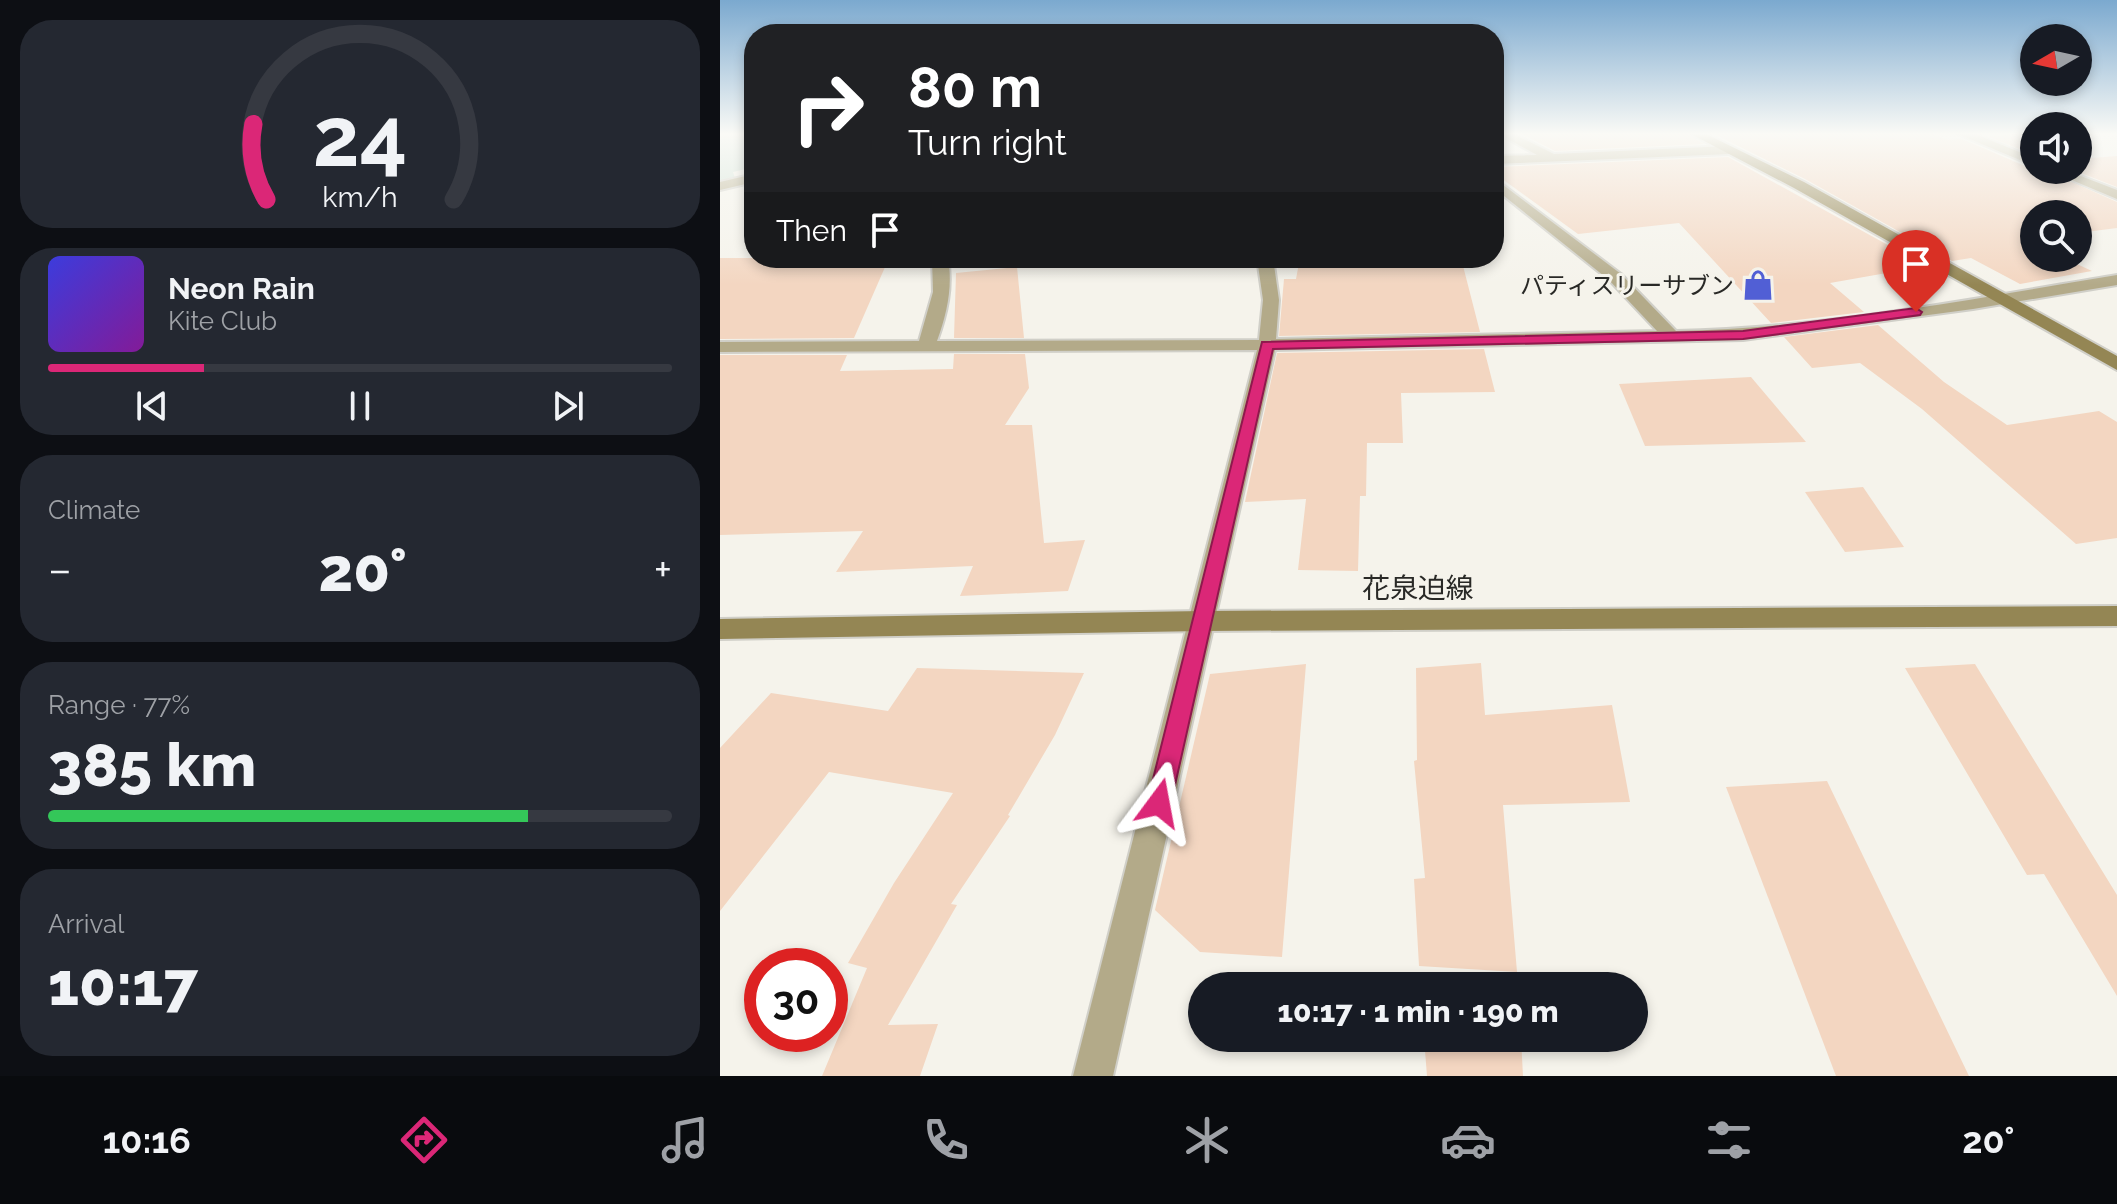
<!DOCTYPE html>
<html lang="en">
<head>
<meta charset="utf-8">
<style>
  :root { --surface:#171b24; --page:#242831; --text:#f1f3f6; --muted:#9ea1a6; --line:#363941; --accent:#db2777 }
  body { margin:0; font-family:Raleway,"Noto Sans JP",sans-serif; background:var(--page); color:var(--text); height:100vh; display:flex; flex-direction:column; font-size:30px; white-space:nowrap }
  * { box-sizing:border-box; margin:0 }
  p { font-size:26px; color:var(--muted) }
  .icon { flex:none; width:44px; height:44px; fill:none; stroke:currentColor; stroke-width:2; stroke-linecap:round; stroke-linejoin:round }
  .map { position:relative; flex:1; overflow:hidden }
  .side { display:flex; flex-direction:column; gap:20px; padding:20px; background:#0d0f14; width:720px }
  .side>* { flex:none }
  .banner { position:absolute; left:24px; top:24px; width:760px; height:244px; border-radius:32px; box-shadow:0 4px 12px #0003; background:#202124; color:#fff; overflow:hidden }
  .needle { width:52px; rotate:261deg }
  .fabs { position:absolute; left:1300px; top:24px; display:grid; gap:16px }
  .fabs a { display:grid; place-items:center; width:72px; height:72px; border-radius:50%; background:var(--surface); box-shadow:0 4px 12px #0003; font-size:40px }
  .speed { position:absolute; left:24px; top:948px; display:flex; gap:16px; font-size:40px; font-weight:700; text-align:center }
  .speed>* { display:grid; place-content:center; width:104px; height:104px; border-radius:50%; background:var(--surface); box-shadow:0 4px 12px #0003; line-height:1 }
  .speed .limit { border:12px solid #d22; background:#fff; color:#111 }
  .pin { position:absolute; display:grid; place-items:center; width:68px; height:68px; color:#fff; margin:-82px -34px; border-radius:50% 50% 50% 0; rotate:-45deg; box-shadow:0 0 8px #0007 }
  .pin .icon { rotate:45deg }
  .me { position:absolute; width:88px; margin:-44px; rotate:13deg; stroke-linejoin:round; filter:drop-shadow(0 0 6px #0008) }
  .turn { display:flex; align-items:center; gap:28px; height:168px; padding:0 32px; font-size:36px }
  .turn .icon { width:104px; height:104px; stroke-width:2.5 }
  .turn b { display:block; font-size:56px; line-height:68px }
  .then { display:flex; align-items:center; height:76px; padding:0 32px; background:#0003; gap:16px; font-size:30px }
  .big { font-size:60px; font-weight:800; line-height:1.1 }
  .side .card { flex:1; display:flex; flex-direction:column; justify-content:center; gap:12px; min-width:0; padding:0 28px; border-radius:32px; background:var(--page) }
  .side .dial { align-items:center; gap:0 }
  .dial svg { height:208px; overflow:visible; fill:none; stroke:var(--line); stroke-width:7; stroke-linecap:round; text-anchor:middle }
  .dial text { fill:var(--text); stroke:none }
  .song { display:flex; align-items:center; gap:24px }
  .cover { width:96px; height:96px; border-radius:12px; background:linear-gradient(135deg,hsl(240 70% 55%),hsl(290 70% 35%)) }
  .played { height:8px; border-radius:4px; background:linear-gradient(90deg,var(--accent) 25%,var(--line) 25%) }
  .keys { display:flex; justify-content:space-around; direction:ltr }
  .heat { display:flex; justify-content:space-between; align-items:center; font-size:44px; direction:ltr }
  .charge { height:12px; border-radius:6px; background:linear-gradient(90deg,#34c759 77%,var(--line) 0) }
  .trip { position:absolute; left:468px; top:972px; width:460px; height:80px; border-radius:40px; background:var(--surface); box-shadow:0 4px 12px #0003; font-weight:800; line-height:80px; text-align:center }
  .tab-bar { display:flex; height:128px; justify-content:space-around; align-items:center; background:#090b0e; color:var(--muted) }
  .tab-bar .icon { width:56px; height:56px }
  .tab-bar .on { color:var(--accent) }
  .tab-bar b { font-size:36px; color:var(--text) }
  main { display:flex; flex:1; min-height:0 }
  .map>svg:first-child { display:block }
</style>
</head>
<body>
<main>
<section class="side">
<div class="card dial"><svg viewBox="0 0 100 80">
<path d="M14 69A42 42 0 1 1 86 69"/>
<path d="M14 69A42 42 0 0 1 9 40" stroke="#db2777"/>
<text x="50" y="56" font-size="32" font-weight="700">24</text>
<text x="50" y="72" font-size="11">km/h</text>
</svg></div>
<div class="card">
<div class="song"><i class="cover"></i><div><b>Neon Rain</b><p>Kite Club</p></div></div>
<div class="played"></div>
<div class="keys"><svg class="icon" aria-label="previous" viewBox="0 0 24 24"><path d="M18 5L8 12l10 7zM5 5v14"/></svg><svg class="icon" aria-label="pause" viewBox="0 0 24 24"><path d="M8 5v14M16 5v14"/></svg><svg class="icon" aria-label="next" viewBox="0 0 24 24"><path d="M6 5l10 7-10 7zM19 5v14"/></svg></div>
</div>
<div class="card"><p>Climate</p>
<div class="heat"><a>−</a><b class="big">20°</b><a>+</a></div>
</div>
<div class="card"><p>Range · 77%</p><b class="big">385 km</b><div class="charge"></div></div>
<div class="card"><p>Arrival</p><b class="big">10:17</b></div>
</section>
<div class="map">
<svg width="1397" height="1076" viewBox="0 0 1397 1076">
  <rect width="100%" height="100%" fill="#f5f3eb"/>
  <path fill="#cbe0d5" d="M 0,135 L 34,135 L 34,167 L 13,172 L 15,178 L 0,182 Z"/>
  <g fill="#f3d6c1">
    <path d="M 802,134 L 968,134 L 984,144 L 835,151 Z"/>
    <path d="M 994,134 L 1212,134 L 1228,140 L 1242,139 L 1314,170 L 1325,170 L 1397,202 L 1397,228 L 1358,233 L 1358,214 L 1314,214 L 1314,238 L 1304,239 L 1314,243 L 1314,258 L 1344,258 L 1372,271 L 1300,284 L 1251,258 L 1232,261 L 1085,179 Z"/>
    <path d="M 1292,134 L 1314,134 L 1314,155 L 1269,137 Z"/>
    <path d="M 1397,156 L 1397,187 L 1353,170 L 1358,170 L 1358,159 Z"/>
    <path d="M 1008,157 L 1206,266 L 1110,283 L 1144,312 L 1051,323 L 959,223 L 858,234 L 774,173 L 774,167 Z"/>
    <path d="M 0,258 L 169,258 L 134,338 L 0,339 Z"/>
    <path d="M 580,258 L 741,258 L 760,332 L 559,336 L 564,279 L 576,279 Z"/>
    <path d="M 297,267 L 304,338 L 234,338 L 236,273 Z"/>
    <path d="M 1158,325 L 1224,382 L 1287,425 L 1379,411 L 1397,422 L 1397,538 L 1356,544 L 1202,409 L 1140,363 L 1092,368 L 1064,337 Z"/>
    <path d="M 764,349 L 775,392 L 681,393 L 683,443 L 647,443 L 646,496 L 640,496 L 638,571 L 578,570 L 586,499 L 525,502 L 557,353 Z"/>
    <path d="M 234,354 L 305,354 L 309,388 L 285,425 L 312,425 L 324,543 L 365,540 L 348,591 L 240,596 L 253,566 L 116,572 L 143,531 L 0,535 L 0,355 L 127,355 L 120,371 L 233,369 Z"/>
    <path d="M 1031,377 L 1086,442 L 925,446 L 899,384 Z"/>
    <path d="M 1143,487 L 1184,547 L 1125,552 L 1085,492 Z"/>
    <path d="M 761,663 L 765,715 L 892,705 L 910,802 L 783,805 L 797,972 L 699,966 L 694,879 L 705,878 L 694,761 L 697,760 L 696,668 Z"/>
    <path d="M 586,664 L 562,957 L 480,952 L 435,910 L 490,674 Z"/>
    <path d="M 1255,664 L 1397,895 L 1397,996 L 1324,874 L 1307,875 L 1185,668 Z"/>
    <path d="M 197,668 L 364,673 L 335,735 L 288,815 L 290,816 L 231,904 L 237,905 L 168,1025 L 218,1024 L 200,1076 L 102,1076 L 147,968 L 128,963 L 174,883 L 233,793 L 109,772 L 0,911 L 0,748 L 51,693 L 168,711 Z"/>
    <path d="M 1107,781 L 1249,1076 L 1116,1076 L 1006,787 Z"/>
    <path d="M 704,1038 L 801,1038 L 803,1076 L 707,1076 Z"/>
  </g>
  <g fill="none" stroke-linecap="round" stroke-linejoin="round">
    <defs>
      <path id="lane" d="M 779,134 L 794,134 L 834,154 L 1009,146 L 1015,150 L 1009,154 L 774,164 L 774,156 L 817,155 Z"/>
      <g id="street">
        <path d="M 1238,134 L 1255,134 L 1314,158 L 1314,166 Z"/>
        <path d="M 1328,170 L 1345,170 L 1397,190 L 1397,199 Z"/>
        <path d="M 34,174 L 34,182 L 0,190 L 0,182 Z"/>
        <path d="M 774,178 L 901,274 L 956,331 C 1104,328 1252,299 1397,275 L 1397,285 L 1253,309 L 1023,340 L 555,350 L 393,1076 L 353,1076 L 537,350 L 0,352 L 0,342 L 199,341 L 213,292 L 212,258 L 228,258 C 233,287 227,313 217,341 L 539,340 L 543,300 L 537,258 L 553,258 L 559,300 L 556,339 L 937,331 L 889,280 L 774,188 Z"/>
      </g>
      <g id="secondary">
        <path d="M 971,134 L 986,134 L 1084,182 L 1397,356 L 1397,370 L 1074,188 Z"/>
        <path d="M 1397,606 L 1397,626 L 483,631 L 0,639 L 0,619 L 483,611 Z"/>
      </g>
    </defs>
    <use href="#lane" stroke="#d0cfc8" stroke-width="4"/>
    <use href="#street" stroke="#d0cfc8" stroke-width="4"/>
    <use href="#secondary" stroke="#d0cfc8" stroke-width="4"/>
    <use href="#lane" fill="#b3aa89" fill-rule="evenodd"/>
    <use href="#street" fill="#b3aa89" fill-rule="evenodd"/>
    <use href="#secondary" fill="#948654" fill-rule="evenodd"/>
  </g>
  <linearGradient id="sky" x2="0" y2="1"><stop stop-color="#7ba9cf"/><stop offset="0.47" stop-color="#fafaf6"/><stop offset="1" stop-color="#fafaf6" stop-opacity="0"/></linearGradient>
  <rect width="1397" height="285" fill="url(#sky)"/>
  <path fill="#db2777" stroke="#8e194d" stroke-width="2" d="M 1196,308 L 1202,312 L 1200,315 L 1023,339 L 553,349 L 451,803 L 448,811 L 439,814 L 431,811 L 427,803 L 542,342 L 1023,331 Z"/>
  <defs>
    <symbol id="shop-bare" viewBox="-9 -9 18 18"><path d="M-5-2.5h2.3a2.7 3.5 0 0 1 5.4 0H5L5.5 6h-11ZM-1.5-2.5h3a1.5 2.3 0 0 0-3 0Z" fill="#515fd5" stroke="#f5f3eb" stroke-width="2.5" paint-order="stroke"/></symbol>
  </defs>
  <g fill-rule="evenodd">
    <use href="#shop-bare" x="1016" y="263" width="44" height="44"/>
  </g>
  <g text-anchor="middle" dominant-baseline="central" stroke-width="6" stroke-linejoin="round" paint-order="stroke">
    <g font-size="24" fill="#292926" stroke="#f5f3eb" text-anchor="end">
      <text x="1014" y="285">パティスリーサブン</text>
    </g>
    <g font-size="28" fill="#292926" stroke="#f5f3eb">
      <text x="698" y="588">花泉迫線</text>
    </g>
  </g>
</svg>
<div class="fabs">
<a><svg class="needle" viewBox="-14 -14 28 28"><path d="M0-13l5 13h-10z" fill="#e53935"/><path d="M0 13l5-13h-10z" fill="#9ea1a6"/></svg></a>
<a><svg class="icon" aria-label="sound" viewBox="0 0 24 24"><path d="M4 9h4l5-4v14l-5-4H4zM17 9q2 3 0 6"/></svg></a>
<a><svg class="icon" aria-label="search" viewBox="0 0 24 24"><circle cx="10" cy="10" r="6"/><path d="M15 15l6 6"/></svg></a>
</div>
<div class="speed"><div class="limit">30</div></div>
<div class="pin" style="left:1196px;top:312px;background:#d93025"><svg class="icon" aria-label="arrive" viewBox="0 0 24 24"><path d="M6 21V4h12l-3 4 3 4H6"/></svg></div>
<svg class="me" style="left:439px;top:803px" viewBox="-20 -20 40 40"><path d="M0-17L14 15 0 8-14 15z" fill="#db2777" stroke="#fff" stroke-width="4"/></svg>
<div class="trip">10:17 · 1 min · 190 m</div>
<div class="banner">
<div class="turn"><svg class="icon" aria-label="right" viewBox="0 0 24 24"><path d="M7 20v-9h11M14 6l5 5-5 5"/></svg><div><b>80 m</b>Turn right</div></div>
<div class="then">Then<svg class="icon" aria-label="arrive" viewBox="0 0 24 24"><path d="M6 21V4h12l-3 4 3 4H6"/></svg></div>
</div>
</div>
</main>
<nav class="tab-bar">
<b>10:16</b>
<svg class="icon on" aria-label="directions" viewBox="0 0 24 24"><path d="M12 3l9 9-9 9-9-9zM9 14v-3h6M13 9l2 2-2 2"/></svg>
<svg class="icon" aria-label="music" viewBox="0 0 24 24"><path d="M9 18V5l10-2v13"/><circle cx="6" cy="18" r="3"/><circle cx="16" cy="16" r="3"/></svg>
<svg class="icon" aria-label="phone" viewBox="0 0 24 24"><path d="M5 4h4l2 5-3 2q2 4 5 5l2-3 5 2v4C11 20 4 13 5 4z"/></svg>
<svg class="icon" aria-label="climate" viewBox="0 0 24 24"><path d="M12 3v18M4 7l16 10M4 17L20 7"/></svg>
<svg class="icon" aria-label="car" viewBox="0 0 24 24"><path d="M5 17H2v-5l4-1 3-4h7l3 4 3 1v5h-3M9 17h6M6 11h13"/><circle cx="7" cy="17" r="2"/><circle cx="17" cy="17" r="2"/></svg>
<svg class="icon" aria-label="filters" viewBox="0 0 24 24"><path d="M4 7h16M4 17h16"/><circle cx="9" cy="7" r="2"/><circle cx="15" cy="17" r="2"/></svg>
<b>20°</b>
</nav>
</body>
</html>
